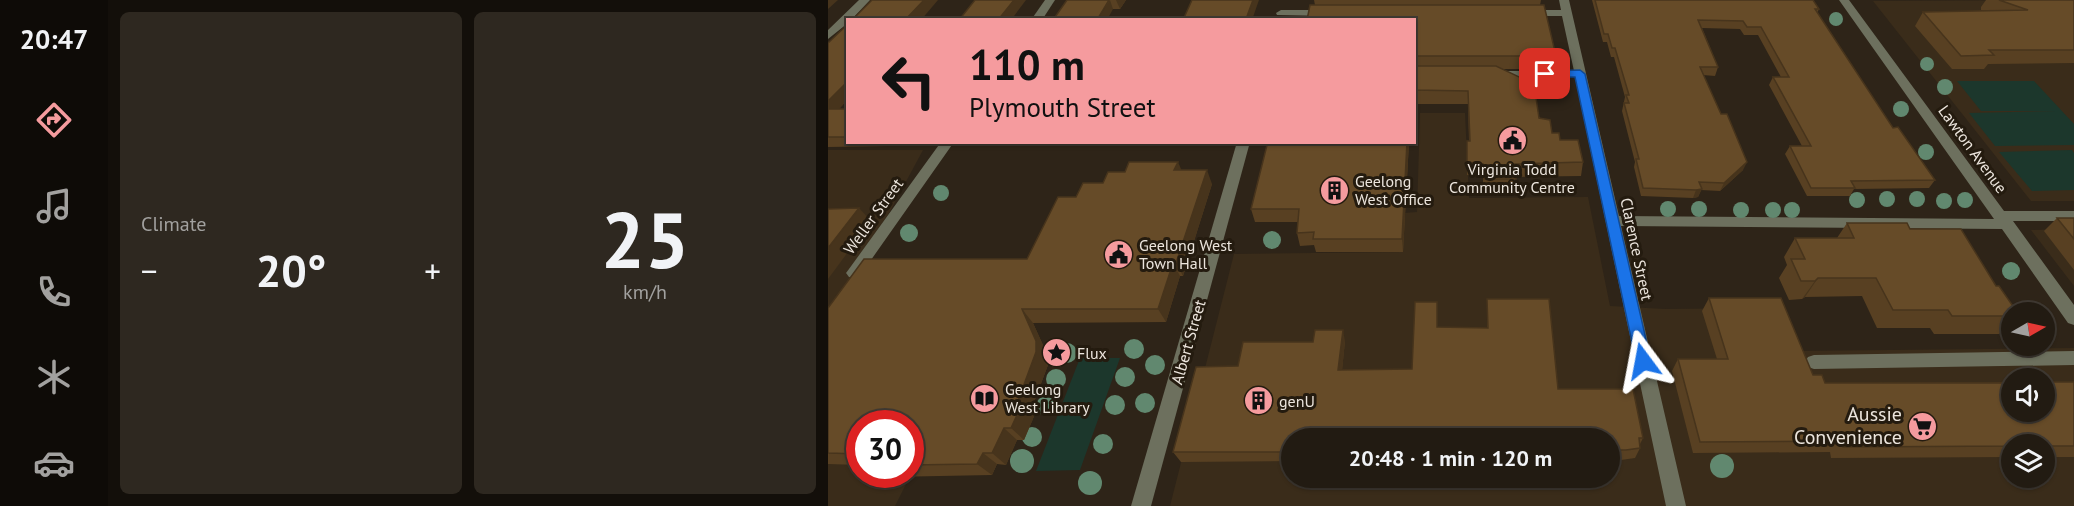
<!DOCTYPE html>
<html lang="en">
<head>
<meta charset="utf-8">
<style>
  :root { --surface:#221b12; --page:#2e2820; --text:#f1f3f6; --muted:#a2a19f; --line:#3f3932; --accent:#f59b9e }
  body { margin:0; font-family:"PT Sans",sans-serif; background:var(--page); color:var(--text); height:100vh; display:flex; flex-direction:column; font-size:22px; white-space:nowrap }
  * { box-sizing:border-box; margin:0 }
  p { font-size:20px; color:var(--muted) }
  .icon { flex:none; width:33px; height:33px; fill:none; stroke:currentColor; stroke-width:2; stroke-linecap:round; stroke-linejoin:round }
  .map { position:relative; flex:1; overflow:hidden }
  .drawer { display:flex; flex-direction:column; gap:12px; padding:12px; background:#130f0a; width:720px }
  .drawer>* { flex:none }
  .hud { position:absolute; left:18px; top:18px; width:570px; height:126px; border-radius:0px; box-shadow:0 2px 4px #0004,0 0 0 2px var(--line); background:#f59b9e; color:#111; overflow:hidden }
  .needle { width:39px; rotate:81deg }
  .controls { position:absolute; left:1173px; top:302px; display:grid; gap:12px }
  .controls a { display:grid; place-items:center; width:54px; height:54px; border-radius:50%; background:var(--surface); box-shadow:0 2px 4px #0004,0 0 0 2px var(--line); font-size:30px }
  .speed { position:absolute; left:18px; top:410px; display:flex; gap:12px; font-size:30px; font-weight:700; text-align:center }
  .speed>* { display:grid; place-content:center; width:78px; height:78px; border-radius:50%; background:var(--surface); box-shadow:0 2px 4px #0004,0 0 0 2px var(--line); line-height:1 }
  .speed .limit { border:9px solid #d22; background:#fff; color:#111 }
  .pin { position:absolute; display:grid; place-items:center; width:51px; height:51px; color:#fff; margin:-26px; border-radius:12px; box-shadow:0 3px 9px #0006 }
  .me { position:absolute; width:66px; margin:-33px; rotate:347deg; stroke-linejoin:round; filter:drop-shadow(0 0 4px #0008) }
  .turn { display:flex; align-items:center; gap:21px; height:126px; padding:0 24px; font-size:27px }
  .turn .icon { width:78px; height:78px; stroke-width:2.5 }
  .turn b { display:block; font-size:42px; line-height:51px }
  .big { font-size:45px; font-weight:700; line-height:1.1 }
  .drawer .card { flex:1; display:flex; flex-direction:column; justify-content:center; gap:9px; min-width:0; padding:0 21px; border-radius:9px; background:var(--page) }
  .drawer .dial { align-items:center; gap:0 }
  .dial b { font-size:78px; line-height:1 }
  .heat { display:flex; justify-content:space-between; align-items:center; font-size:33px; direction:ltr }
  .drawer .tiles { flex:1; display:grid; gap:12px; grid-template-columns:repeat(2,1fr) }
  .trip { position:absolute; left:453px; top:428px; width:339px; height:60px; border-radius:30px; background:var(--surface); box-shadow:0 2px 4px #0004,0 0 0 2px var(--line); font-weight:700; line-height:60px; text-align:center }
  main { display:flex; flex:1; min-height:0 }
  .dock { display:flex; flex-direction:column; width:108px; justify-content:space-around; align-items:center; background:#0e0b07; color:var(--muted) }
  .dock .icon { width:42px; height:42px }
  .dock .on { color:var(--accent) }
  .dock b { font-size:27px; color:var(--text) }
  .map>svg:first-child { display:block }
</style>
</head>
<body>
<main>
<nav class="dock">
<b>20:47</b>
<svg class="icon on" aria-label="directions" viewBox="0 0 24 24"><path d="M12 3l9 9-9 9-9-9zM9 14v-3h6M13 9l2 2-2 2"/></svg>
<svg class="icon" aria-label="music" viewBox="0 0 24 24"><path d="M9 18V5l10-2v13"/><circle cx="6" cy="18" r="3"/><circle cx="16" cy="16" r="3"/></svg>
<svg class="icon" aria-label="phone" viewBox="0 0 24 24"><path d="M5 4h4l2 5-3 2q2 4 5 5l2-3 5 2v4C11 20 4 13 5 4z"/></svg>
<svg class="icon" aria-label="climate" viewBox="0 0 24 24"><path d="M12 3v18M4 7l16 10M4 17L20 7"/></svg>
<svg class="icon" aria-label="car" viewBox="0 0 24 24"><path d="M5 17H2v-5l4-1 3-4h7l3 4 3 1v5h-3M9 17h6M6 11h13"/><circle cx="7" cy="17" r="2"/><circle cx="17" cy="17" r="2"/></svg>
</nav>
<section class="drawer">
<div class="tiles">
<div class="card"><p>Climate</p>
<div class="heat"><a>−</a><b class="big">20°</b><a>+</a></div>
</div>
<div class="card dial"><b>25</b><p>km/h</p></div>
</div>
</section>
<div class="map">
<svg width="1246" height="506" viewBox="0 0 1246 506">
  <rect width="100%" height="100%" fill="#2e2418"/>
  <g fill="#3a2c1a" fill-rule="evenodd">
    <path d="M 1246,0 L 1246,201 L 1203,201 L 1045,1 Z"/>
    <path d="M 592,113 L 637,113 L 641,198 L 760,197 L 782,306 L 836,309 L 948,308 L 966,351 L 1246,348 L 1246,506 L 342,506 L 406,254 L 574,252 L 576,213 L 589,212 ZM 1184,378 L 1216,378 L 1216,411 L 1184,411 ZM 464,438 L 782,438 L 782,477 L 464,477 ZM 1184,444 L 1216,444 L 1216,477 L 1184,477 Z"/>
    <path d="M 0,150 L 95,150 L 60,215 L 18,274 L 47,280 L 82,423 L 32,423 L 32,474 L 82,476 L 67,506 L 0,506 Z"/>
    <path d="M 1246,229 L 1246,286 L 1203,230 Z"/>
  </g>
  <g fill="#1c372c">
    <path d="M 1129,81 L 1206,81 L 1246,124 L 1246,145 L 1167,146 L 1141,113 L 1229,111 L 1153,111 Z"/>
    <path d="M 1244,150 L 1246,153 L 1246,190 L 1204,191 L 1171,152 Z"/>
    <path d="M 252,358 L 292,358 L 252,470 L 208,471 Z"/>
  </g>
  <g fill="none" stroke-linecap="round" stroke-linejoin="round">
    <g fill="#6d705e" fill-rule="evenodd">
      <path d="M 31,0 L 42,0 L 23,20 L 20,20 L 20,23 L 0,39 L 0,30 Z"/>
      <path d="M 217,0 L 227,0 L 214,20 L 203,20 Z"/>
      <path d="M 731,0 L 741,0 L 791,216 L 1166,219 L 1011,0 L 1021,0 L 1176,211 L 1246,211 L 1246,221 L 1185,221 L 1246,305 L 1246,325 L 1240,323 L 1174,229 L 793,226 L 858,506 L 838,506 L 747,77 L 665,77 L 659,74 L 665,71 L 746,71 L 734,16 L 699,16 L 694,13 L 699,10 L 733,10 Z"/>
      <path d="M 453,10 L 501,10 L 506,13 L 501,16 L 449,15 L 448,13 Z"/>
      <path d="M 113,142 L 126,142 L 31,277 L 21,277 L 18,273 L 21,269 Z"/>
      <path d="M 409,142 L 422,142 L 323,506 L 303,506 Z"/>
      <path d="M 1246,351 L 1246,365 L 986,369 L 980,367 L 977,362 L 980,357 L 986,355 Z"/>
    </g>
  </g>
  <g fill="#61886f">
    <circle cx="1008" cy="19" r="7"/>
    <circle cx="1099" cy="64" r="7"/>
    <circle cx="727" cy="84" r="7"/>
    <circle cx="1117" cy="87" r="8"/>
    <circle cx="1073" cy="109" r="8"/>
    <circle cx="1098" cy="152" r="8"/>
    <circle cx="113" cy="193" r="8"/>
    <circle cx="1059" cy="199" r="8"/>
    <circle cx="1089" cy="199" r="8"/>
    <circle cx="1029" cy="200" r="8"/>
    <circle cx="1137" cy="200" r="8"/>
    <circle cx="1116" cy="201" r="8"/>
    <circle cx="840" cy="209" r="8"/>
    <circle cx="871" cy="209" r="8"/>
    <circle cx="913" cy="210" r="8"/>
    <circle cx="945" cy="210" r="8"/>
    <circle cx="964" cy="210" r="8"/>
    <circle cx="81" cy="233" r="9"/>
    <circle cx="444" cy="240" r="9"/>
    <circle cx="1183" cy="271" r="9"/>
    <circle cx="306" cy="349" r="10"/>
    <circle cx="239" cy="353" r="10"/>
    <circle cx="327" cy="365" r="10"/>
    <circle cx="297" cy="377" r="10"/>
    <circle cx="228" cy="379" r="10"/>
    <circle cx="317" cy="403" r="10"/>
    <circle cx="287" cy="405" r="10"/>
    <circle cx="218" cy="406" r="10"/>
    <circle cx="204" cy="437" r="10"/>
    <circle cx="275" cy="444" r="10"/>
    <circle cx="194" cy="461" r="12"/>
    <circle cx="894" cy="466" r="12"/>
    <circle cx="262" cy="483" r="12"/>
  </g>
  <g fill="#584022">
    <path d="M 239,0 L 298,0 L 292,9 L 285,9 Z"/>
    <path d="M 486,0 L 713,0 L 712,5 L 728,56 L 726,69 L 674,69 L 724,133 L 755,162 L 753,176 L 687,177 L 686,192 L 655,192 L 655,177 L 639,175 L 639,141 L 641,141 L 640,104 L 586,104 L 586,20 L 487,5 Z"/>
    <path d="M 764,0 L 985,0 L 991,9 L 989,13 L 1065,128 L 1107,180 L 1101,188 L 1026,189 L 1022,196 L 979,196 L 957,154 L 962,146 L 974,146 L 941,85 L 945,77 L 953,77 L 930,35 L 916,35 L 912,29 L 874,28 L 890,67 L 887,76 L 875,75 L 915,170 L 892,191 L 873,190 L 870,197 L 865,198 L 813,196 L 806,167 L 807,162 L 794,111 L 797,97 L 786,57 L 783,57 L 779,42 L 775,42 Z"/>
    <path d="M 1158,0 L 1246,0 L 1246,63 L 1160,64 L 1156,69 L 1124,69 L 1087,26 L 1095,12 L 1156,11 L 1153,10 L 1153,7 Z"/>
    <path d="M 0,43 L 20,99 L 11,109 L 20,109 L 20,142 L 89,143 L 64,143 L 61,146 L 0,147 Z"/>
    <path d="M 447,142 L 581,142 L 575,252 L 488,252 L 486,245 L 472,246 L 469,233 L 470,222 L 427,222 L 423,209 Z"/>
    <path d="M 353,170 L 384,184 L 355,276 L 352,276 L 338,322 L 205,323 L 219,354 L 220,365 L 203,410 L 207,414 L 196,440 L 189,440 L 178,465 L 169,464 L 164,475 L 60,477 L 56,474 L 82,474 L 82,423 L 32,423 L 32,465 L 0,464 L 0,308 L 199,259 L 248,197 L 275,183 Z"/>
    <path d="M 1229,218 L 1246,218 L 1246,270 L 1216,231 Z"/>
    <path d="M 1019,223 L 1082,229 L 1184,312 L 1184,323 L 1171,334 L 1106,334 L 1102,328 L 1049,328 L 1034,296 L 977,297 L 974,299 L 961,300 L 951,278 L 959,265 L 956,257 L 967,238 L 1009,238 Z"/>
    <path d="M 881,298 L 985,375 L 997,383 L 1246,382 L 1246,457 L 1216,457 L 1216,444 L 1184,444 L 1184,457 L 1003,458 L 1002,452 L 865,453 L 844,371 L 850,359 L 889,359 L 874,311 Z"/>
    <path d="M 659,299 L 730,389 L 815,438 L 812,444 L 812,448 L 807,458 L 793,460 L 782,460 L 782,438 L 464,438 L 464,461 L 353,462 L 345,452 L 410,366 L 517,341 L 514,370 L 584,369 L 610,327 L 659,328 Z"/>
  </g>
  <g fill="#47341c">
    <path d="M 0,0 L 10,0 L 0,9 Z"/>
    <path d="M 96,0 L 110,0 L 93,20 L 77,20 Z"/>
    <path d="M 186,0 L 198,0 L 183,20 L 170,20 Z"/>
    <path d="M 282,0 L 285,9 L 279,20 L 269,20 Z"/>
    <path d="M 288,0 L 298,0 L 292,9 Z"/>
    <path d="M 425,0 L 431,0 L 424,20 L 418,20 Z"/>
    <path d="M 20,81 L 20,99 L 2,119 L 0,117 L 0,101 Z"/>
    <path d="M 58,142 L 64,142 L 64,143 L 61,146 Z"/>
    <path d="M 579,142 L 581,142 L 575,252 L 574,239 Z"/>
    <path d="M 350,162 L 356,176 L 346,170 Z"/>
    <path d="M 919,162 L 915,170 L 892,191 L 896,183 Z"/>
    <path d="M 379,170 L 384,184 L 355,276 L 348,263 Z"/>
    <path d="M 874,189 L 870,197 L 865,198 L 868,190 Z"/>
    <path d="M 31,208 L 43,221 L 0,279 L 0,248 Z"/>
    <path d="M 345,263 L 352,276 L 338,322 L 330,309 Z"/>
    <path d="M 990,278 L 977,297 L 974,299 L 987,281 Z"/>
    <path d="M 194,309 L 205,323 L 219,354 L 220,365 L 203,410 L 207,414 L 196,440 L 183,428 L 191,398 Z"/>
    <path d="M 515,330 L 517,341 L 513,381 L 510,370 Z"/>
    <path d="M 176,428 L 189,440 L 178,465 L 164,453 Z"/>
    <path d="M 155,453 L 169,464 L 164,475 L 149,464 Z"/>
  </g>
  <g fill="#664b28" stroke="#47341c" stroke-width="1.5">
    <path d="M 44,0 L 96,0 L 77,20 L 24,20 Z"/>
    <path d="M 147,0 L 186,0 L 170,20 L 131,20 Z"/>
    <path d="M 239,0 L 281,0 L 269,20 L 225,20 Z"/>
    <path d="M 364,0 L 425,0 L 418,19 L 355,20 Z"/>
    <path d="M 767,0 L 985,0 L 991,9 L 987,9 L 1065,128 L 1070,127 L 1107,180 L 1023,181 L 1027,188 L 983,188 L 962,146 L 983,146 L 945,77 L 961,77 L 933,27 L 919,27 L 915,21 L 870,20 L 890,67 L 872,67 L 893,114 L 899,114 L 919,162 L 896,183 L 871,182 L 874,189 L 868,190 L 815,188 L 808,159 L 811,159 L 796,103 L 801,103 L 798,95 L 801,95 L 787,48 L 784,48 L 780,34 L 776,34 Z"/>
    <path d="M 1171,0 L 1246,0 L 1246,50 L 1161,50 L 1166,55 L 1133,56 L 1095,12 L 1200,10 Z"/>
    <path d="M 482,5 L 716,5 L 728,56 L 586,56 L 586,20 L 479,20 Z"/>
    <path d="M 20,24 L 20,81 L 0,101 L 0,43 Z"/>
    <path d="M 586,66 L 668,66 L 706,84 L 711,118 L 722,120 L 724,133 L 731,133 L 732,140 L 750,140 L 755,162 L 686,164 L 688,179 L 656,179 L 655,164 L 639,162 L 639,141 L 642,141 L 640,91 L 586,90 Z"/>
    <rect x="0" y="109" width="20" height="28"/>
    <path d="M 447,142 L 579,142 L 574,239 L 485,239 L 486,232 L 469,233 L 471,209 L 423,209 L 439,145 L 447,145 Z"/>
    <path d="M 301,162 L 350,162 L 346,170 L 379,170 L 348,263 L 345,263 L 330,309 L 194,309 L 208,341 L 208,352 L 191,398 L 190,402 L 195,402 L 183,428 L 176,428 L 164,453 L 155,453 L 149,464 L 82,465 L 82,423 L 32,423 L 32,454 L 0,453 L 0,308 L 36,259 L 199,259 L 230,197 L 248,197 L 255,183 L 275,183 L 280,172 L 297,172 Z"/>
    <path d="M 31,208 L 0,248 L 0,209 Z"/>
    <path d="M 1229,218 L 1246,218 L 1246,239 Z"/>
    <path d="M 1019,223 L 1079,223 L 1082,229 L 1133,229 L 1168,286 L 1171,286 L 1189,312 L 1184,312 L 1184,316 L 1124,316 L 1120,310 L 1065,310 L 1048,278 L 990,278 L 987,281 L 973,281 L 963,259 L 977,259 L 967,238 L 1026,238 Z"/>
    <path d="M 881,298 L 953,298 L 985,375 L 994,375 L 997,383 L 1184,383 L 1184,411 L 1216,411 L 1216,382 L 1246,382 L 1246,446 L 1216,446 L 1216,444 L 1184,444 L 1184,446 L 1015,447 L 1013,441 L 872,442 L 850,359 L 900,359 Z"/>
    <path d="M 659,299 L 721,299 L 730,389 L 805,389 L 815,438 L 811,438 L 812,448 L 798,450 L 782,450 L 782,438 L 464,438 L 464,452 L 345,452 L 368,367 L 410,366 L 415,342 L 485,342 L 487,330 L 515,330 L 510,370 L 584,369 L 587,302 L 609,302 L 609,327 L 660,328 Z"/>
  </g>
  <path fill="#1a73e8" stroke="#114b97" stroke-width="1.5" d="M 752,70 L 757,74 L 823,361 L 821,366 L 815,368 L 810,366 L 808,361 L 747,77 L 717,77 L 712,74 L 717,71 Z"/>
  <defs>
    <symbol id="civic-disc" viewBox="-11 -11 22 22"><circle r="9.5" fill="#f59b9e" stroke="#241b0f"/><path d="M-.6-6.5H3V-4.5H.6V-3L4-1V1h2V6H-6V1h2V-1L-.6-3ZM-1.2 2.5V6h2.4V2.5Z" fill="#111"/></symbol>
    <symbol id="building-disc" viewBox="-11 -11 22 22"><circle r="9.5" fill="#f59b9e" stroke="#241b0f"/><path d="M-4-6H4V6H1V3H-1V6H-4ZM-2.5-4.3h1.7v1.8h-1.7ZM.8-4.3h1.7v1.8H.8ZM-2.5-1h1.7V.8h-1.7ZM.8-1h1.7V.8H.8Z" fill="#111"/></symbol>
    <symbol id="sight-disc" viewBox="-11 -11 22 22"><circle r="9.5" fill="#f59b9e" stroke="#241b0f"/><path d="M0-6L1.8-2.2L6-1.7L2.9 1.2L3.7 5.4L0 3.3L-3.7 5.4L-2.9 1.2L-6-1.7L-1.8-2.2Z" fill="#111"/></symbol>
    <symbol id="library-disc" viewBox="-11 -11 22 22"><circle r="9.5" fill="#f59b9e" stroke="#241b0f"/><path d="M-6-4Q-3-5.5-.7-3.5V5Q-3 3-6 4ZM6-4Q3-5.5 .7-3.5V5Q3 3 6 4Z" fill="#111"/></symbol>
    <symbol id="supermarket-disc" viewBox="-11 -11 22 22"><circle r="9.5" fill="#f59b9e" stroke="#241b0f"/><path d="M-6-5.5h2.5l.6 2H6L4.5 2H-2.5L-4.4-4H-6ZM-1.5 3.2a1.3 1.3 0 1 0 .1 0ZM3 3.2a1.3 1.3 0 1 0 .1 0Z" fill="#111"/></symbol>
  </defs>
  <g fill-rule="evenodd">
    <use href="#civic-disc" x="668" y="124" width="33" height="33"/>
    <use href="#building-disc" x="490" y="174" width="33" height="33"/>
    <use href="#civic-disc" x="274" y="238" width="33" height="33"/>
    <use href="#sight-disc" x="212" y="336" width="33" height="33"/>
    <use href="#library-disc" x="140" y="382" width="33" height="33"/>
    <use href="#building-disc" x="414" y="384" width="33" height="33"/>
    <use href="#supermarket-disc" x="1078" y="410" width="33" height="33"/>
  </g>
  <g text-anchor="middle" dominant-baseline="central" stroke-width="6" stroke-linejoin="round" paint-order="stroke">
    <g font-size="16" fill="#ece5dd" stroke="#241b0f">
      <text transform="translate(1145 149) rotate(54)">Lawton Avenue</text>
      <text transform="translate(45 216) rotate(-54)">Weller Street</text>
      <text transform="translate(809 249) rotate(78)">Clarence Street</text>
      <text transform="translate(360 342) rotate(-74)">Albert Street</text>
    </g>
    <g font-size="16" fill="#ece5dd" stroke="#241b0f" text-anchor="start">
      <text x="684" y="169" text-anchor="middle">Virginia Todd<tspan x="684" dy="18">Community Centre</tspan></text>
      <text x="527" y="181">Geelong<tspan x="527" dy="18">West Office</tspan></text>
      <text x="311" y="245">Geelong West<tspan x="311" dy="18">Town Hall</tspan></text>
      <text x="249" y="353">Flux</text>
      <text x="177" y="389">Geelong<tspan x="177" dy="18">West Library</tspan></text>
      <text x="451" y="401">genU</text>
    </g>
    <g font-size="20" fill="#ece5dd" stroke="#241b0f" text-anchor="end">
      <text x="1074" y="414">Aussie<tspan x="1074" dy="23">Convenience</tspan></text>
    </g>
  </g>
</svg>
<div class="controls">
<a><svg class="needle" viewBox="-14 -14 28 28"><path d="M0-13l5 13h-10z" fill="#e53935"/><path d="M0 13l5-13h-10z" fill="#a2a19f"/></svg></a>
<a><svg class="icon" aria-label="sound" viewBox="0 0 24 24"><path d="M4 9h4l5-4v14l-5-4H4zM17 9q2 3 0 6"/></svg></a>
<a><svg class="icon" aria-label="layers" viewBox="0 0 24 24"><path d="M12 4l9 5-9 5-9-5zM3 14l9 5 9-5"/></svg></a>
</div>
<div class="speed"><div class="limit">30</div></div>
<div class="pin" style="left:717px;top:74px;background:#d93025"><svg class="icon" aria-label="arrive" viewBox="0 0 24 24"><path d="M6 21V4h12l-3 4 3 4H6"/></svg></div>
<svg class="me" style="left:815px;top:361px" viewBox="-20 -20 40 40"><path d="M0-17L14 15 0 8-14 15z" fill="#1a73e8" stroke="#fff" stroke-width="4"/></svg>
<div class="trip">20:48 · 1 min · 120 m</div>
<div class="hud">
<div class="turn"><svg class="icon" aria-label="left" viewBox="0 0 24 24"><path d="M17 20v-9H6M10 6l-5 5 5 5"/></svg><div><b>110 m</b>Plymouth Street</div></div>
</div>
</div>
</main>
</body>
</html>
